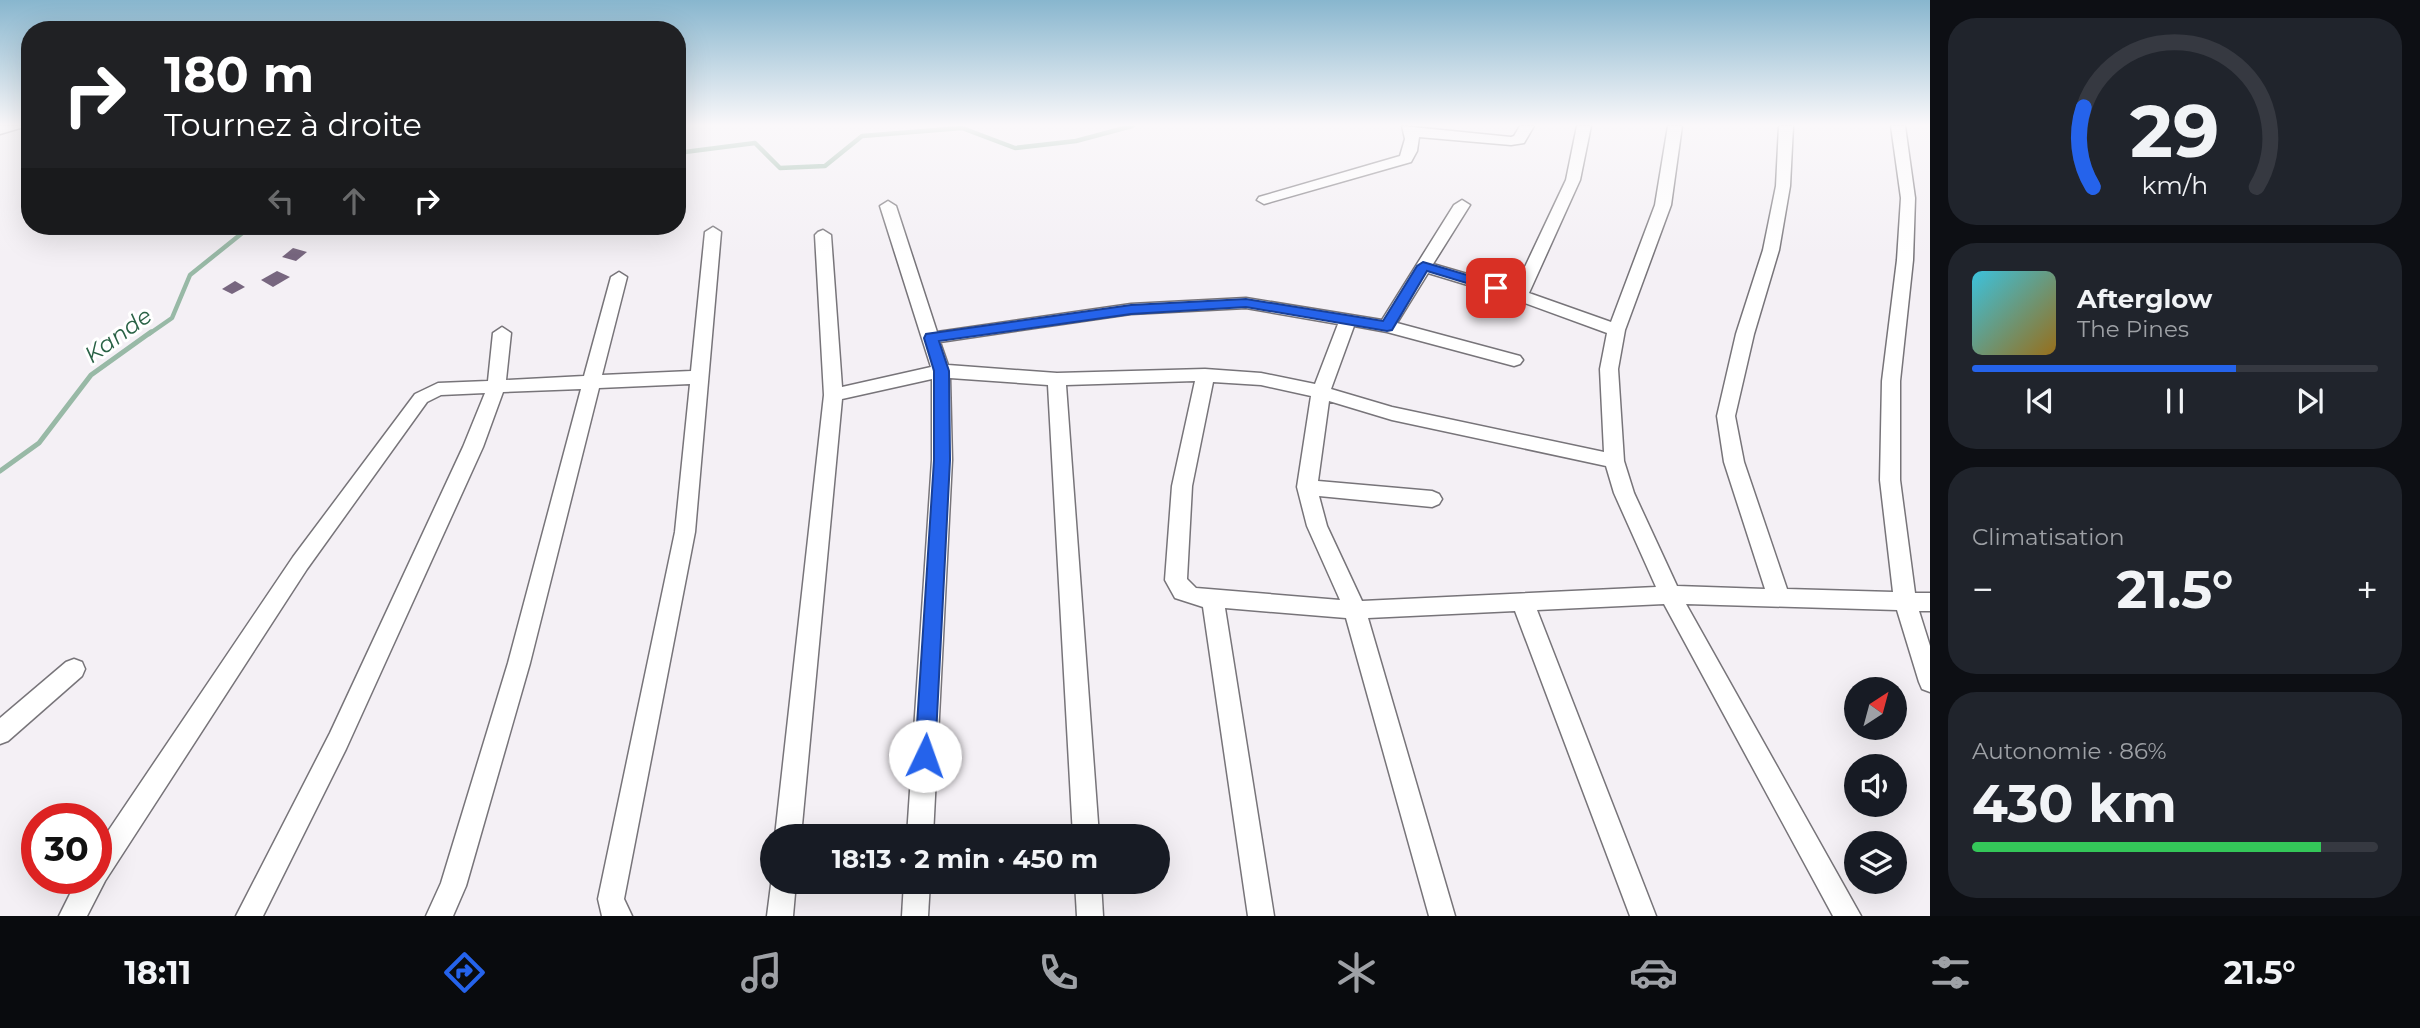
<!DOCTYPE html>
<html lang="fr">
<head>
<meta charset="utf-8">
<style>
  :root { --surface:#171b24; --page:#20242c; --text:#f1f3f6; --muted:#9ea1a6; --line:#363941; --accent:#2563eb }
  body { margin:0; font-family:Montserrat,sans-serif; background:var(--page); color:var(--text); height:100vh; display:flex; flex-direction:column; font-size:26px; white-space:nowrap }
  * { box-sizing:border-box; margin:0 }
  p { font-size:23px; color:var(--muted) }
  .icon { flex:none; width:38px; height:38px; fill:none; stroke:currentColor; stroke-width:2; stroke-linecap:round; stroke-linejoin:round }
  .map { position:relative; flex:1; overflow:hidden }
  .side { display:flex; flex-direction:column; gap:18px; padding:18px; background:#0d0f14; width:490px }
  .side>* { flex:none }
  .guide { position:absolute; left:21px; top:21px; width:665px; height:214px; border-radius:28px; box-shadow:0 7px 28px #0002; background:#202124; color:#fff; overflow:hidden }
  .needle { width:46px; rotate:36deg }
  .buttons { position:absolute; left:1844px; top:677px; display:grid; gap:14px }
  .buttons a { display:grid; place-items:center; width:63px; height:63px; border-radius:50%; background:var(--surface); box-shadow:0 7px 28px #0002; font-size:35px }
  .speed { position:absolute; left:21px; top:803px; display:flex; gap:14px; font-size:35px; font-weight:700; text-align:center }
  .speed>* { display:grid; place-content:center; width:91px; height:91px; border-radius:50%; background:var(--surface); box-shadow:0 7px 28px #0002; line-height:1 }
  .speed .limit { border:10px solid #d22; background:#fff; color:#111 }
  .pin { position:absolute; display:grid; place-items:center; width:60px; height:60px; color:#fff; margin:-30px; border-radius:14px; box-shadow:0 4px 10px #0006 }
  .me { position:absolute; width:77px; margin:-38px; rotate:3deg; stroke-linejoin:round; filter:drop-shadow(0 0 5px #0008) }
  .turn { display:flex; align-items:center; gap:24px; height:147px; padding:0 28px; font-size:32px }
  .turn .icon { width:91px; height:91px; stroke-width:2.5 }
  .turn b { display:block; font-size:49px; line-height:60px }
  .lanes { display:flex; align-items:center; height:66px; padding:0 28px; background:#0003; justify-content:center; gap:35px; direction:ltr }
  .lanes .off { opacity:.35 }
  .big { font-size:52px; font-weight:700; line-height:1.1 }
  .side .card { flex:1; display:flex; flex-direction:column; justify-content:center; gap:10px; min-width:0; padding:0 24px; border-radius:28px; background:var(--page) }
  .side .dial { align-items:center; gap:0 }
  .dial svg { height:182px; overflow:visible; fill:none; stroke:var(--line); stroke-width:7; stroke-linecap:round; text-anchor:middle }
  .dial text { fill:var(--text); stroke:none }
  .song { display:flex; align-items:center; gap:21px }
  .cover { width:84px; height:84px; border-radius:10px; background:linear-gradient(135deg,hsl(190 70% 55%),hsl(40 70% 35%)) }
  .played { height:7px; border-radius:4px; background:linear-gradient(90deg,var(--accent) 65%,var(--line) 65%) }
  .keys { display:flex; justify-content:space-around; direction:ltr }
  .heat { display:flex; justify-content:space-between; align-items:center; font-size:38px; direction:ltr }
  .charge { height:10px; border-radius:5px; background:linear-gradient(90deg,#34c759 86%,var(--line) 0) }
  .trip { position:absolute; left:760px; top:824px; width:410px; height:70px; border-radius:35px; background:var(--surface); box-shadow:0 7px 28px #0002; font-weight:700; line-height:70px; text-align:center }
  .tabs { display:flex; height:112px; justify-content:space-around; align-items:center; background:#090b0e; color:var(--muted) }
  .tabs .icon { width:49px; height:49px }
  .tabs .current { color:var(--accent) }
  .tabs b { font-size:32px; color:var(--text) }
  main { display:flex; flex:1; min-height:0 }
  .map>svg:first-child { display:block }
</style>
</head>
<body>
<main>
<div class="map">
<svg width="1930" height="916" viewBox="0 0 1930 916">
  <rect width="100%" height="100%" fill="#f4f0f5"/>
  <g fill="none" stroke-linecap="round" stroke-linejoin="round">
    <g stroke="#98b9a6" stroke-width="4.5">
      <path d="M 677,153 L 755,143 L 780,168 L 825,166 L 862,136 L 962,128 L 1015,148 L 1076,141 L 1132,126"/>
      <path d="M 149,334 L 172,318 L 190,275 L 251,226"/>
    </g>
    <path stroke="#98b9a6" stroke-width="5" d="M 0,471 L 39,443 L 91,375 L 151,332"/>
  </g>
  <g fill="#77667f">
    <path d="M 293,248 L 307,252 L 296,261 L 282,257 Z"/>
    <path d="M 277,271 L 290,277 L 273,287 L 261,280 Z"/>
    <path d="M 235,281 L 245,287 L 232,294 L 222,289 Z"/>
  </g>
  <g fill="none" stroke-linecap="round" stroke-linejoin="round">
    <defs>
      <g id="minor">
        <path d="M 0,126 L 27,126 L 0,134 Z"/>
        <path d="M 1402,126 L 1511,137 L 1514,136 L 1520,126 L 1534,126 L 1524,143 L 1511,145 L 1419,137 L 1417,151 L 1411,162 L 1264,204 L 1257,200 L 1259,197 L 1400,156 L 1405,139 Z"/>
        <path d="M 1577,126 L 1591,126 L 1580,180 L 1529,293 L 1611,322 L 1655,205 L 1668,126 L 1682,126 L 1671,205 L 1625,330 L 1618,369 L 1624,461 L 1634,493 L 1677,586 L 1765,589 L 1724,462 L 1717,416 L 1736,334 L 1763,250 L 1776,186 L 1779,126 L 1793,126 L 1790,186 L 1779,250 L 1754,334 L 1735,416 L 1744,462 L 1787,589 L 1893,592 L 1880,480 L 1882,381 L 1897,260 L 1901,198 L 1891,126 L 1905,126 L 1915,198 L 1913,260 L 1900,381 L 1900,480 L 1915,593 L 1930,593 L 1930,611 L 1919,611 L 1930,646 L 1930,692 L 1922,689 L 1919,682 L 1897,610 L 1686,604 L 1861,916 L 1833,916 L 1664,604 L 1537,610 L 1656,916 L 1630,916 L 1515,611 L 1368,618 L 1455,916 L 1429,916 L 1346,618 L 1225,608 L 1274,916 L 1248,916 L 1203,607 L 1175,598 L 1165,580 L 1172,486 L 1195,381 L 1066,385 L 1099,836 L 1073,836 L 1048,385 L 950,378 L 952,460 L 933,836 L 907,836 L 932,460 L 932,379 L 842,399 L 801,836 L 775,836 L 824,395 L 815,235 L 818,232 L 823,230 L 831,235 L 842,387 L 931,367 L 880,206 L 888,201 L 896,206 L 937,332 L 1131,304 L 1246,298 L 1382,320 L 1454,205 L 1462,200 L 1470,205 L 1433,264 L 1515,288 L 1566,180 ZM 1428,273 L 1514,299 L 1607,333 L 1600,369 L 1604,452 L 1392,407 L 1331,389 L 1354,326 L 1387,332 L 1514,366 L 1520,364 L 1523,360 L 1520,356 L 1397,323 ZM 1246,308 L 1338,324 L 1315,384 L 1261,373 L 1205,369 L 1057,373 L 948,365 L 940,342 L 1131,314 ZM 1213,382 L 1261,385 L 1311,396 L 1297,487 L 1307,526 L 1340,600 L 1196,588 L 1187,579 L 1192,486 ZM 1329,401 L 1392,420 L 1606,466 L 1614,493 L 1656,587 L 1362,601 L 1327,526 L 1319,496 L 1432,507 L 1439,504 L 1442,499 L 1439,494 L 1432,491 L 1318,481 Z"/>
        <path d="M 713,227 L 721,232 L 695,532 L 624,899 L 632,916 L 602,916 L 598,899 L 675,532 L 690,384 L 599,388 L 530,663 L 466,886 L 453,916 L 426,916 L 441,883 L 508,663 L 581,389 L 503,392 L 483,447 L 346,749 L 263,916 L 236,916 L 330,733 L 463,447 L 485,393 L 441,395 L 427,402 L 307,569 L 105,881 L 87,916 L 59,916 L 78,878 L 96,878 L 96,849 L 293,557 L 415,394 L 438,383 L 488,381 L 493,333 L 502,327 L 511,333 L 506,380 L 584,376 L 611,277 L 619,272 L 627,277 L 602,375 L 691,371 L 705,232 Z"/>
        <path d="M 74,659 L 82,662 L 85,669 L 82,676 L 8,741 L 0,744 L 0,718 L 66,662 Z"/>
        <path d="M 772,877 L 772,882 L 796,882 L 793,916 L 767,916 Z"/>
        <path d="M 904,882 L 930,882 L 928,916 L 902,916 Z"/>
        <path d="M 1075,882 L 1101,882 L 1103,916 L 1077,916 Z"/>
      </g>
    </defs>
    <use href="#minor" stroke="#777479" stroke-width="3"/>
    <use href="#minor" fill="#fff" fill-rule="evenodd"/>
  </g>
  <linearGradient id="sky" x2="0" y2="1"><stop stop-color="#88b6ce"/><stop offset="0.49" stop-color="#faf8fa"/><stop offset="1" stop-color="#faf8fa" stop-opacity="0"/></linearGradient>
  <rect width="1930" height="255" fill="url(#sky)"/>
  <path fill="#2563eb" stroke="#184099" stroke-width="2" d="M 1423,262 L 1501,285 L 1503,288 L 1496,292 L 1427,271 L 1392,330 L 1387,331 L 1246,307 L 1131,314 L 939,341 L 949,371 L 950,460 L 935,756 L 932,762 L 925,765 L 918,762 L 915,756 L 934,460 L 934,371 L 924,338 L 926,334 L 1131,305 L 1246,299 L 1383,321 L 1417,266 Z"/>
  <g text-anchor="middle" dominant-baseline="central" stroke-width="6" stroke-linejoin="round" paint-order="stroke">
    <g font-size="23" font-style="italic" fill="#296145" stroke="#fff">
      <text transform="translate(118 335) rotate(-36)">Kande</text>
    </g>
  </g>
</svg>
<div class="buttons">
<a><svg class="needle" viewBox="-14 -14 28 28"><path d="M0-13l5 13h-10z" fill="#e53935"/><path d="M0 13l5-13h-10z" fill="#9ea1a6"/></svg></a>
<a><svg class="icon" aria-label="sound" viewBox="0 0 24 24"><path d="M4 9h4l5-4v14l-5-4H4zM17 9q2 3 0 6"/></svg></a>
<a><svg class="icon" aria-label="layers" viewBox="0 0 24 24"><path d="M12 4l9 5-9 5-9-5zM3 14l9 5 9-5"/></svg></a>
</div>
<div class="speed"><div class="limit">30</div></div>
<div class="pin" style="left:1496px;top:288px;background:#d93025"><svg class="icon" aria-label="arrive" viewBox="0 0 24 24"><path d="M6 21V4h12l-3 4 3 4H6"/></svg></div>
<svg class="me" style="left:925px;top:756px" viewBox="-20 -20 40 40"><circle r="19" fill="#fff"/><path d="M0-13L10 11 0 6-10 11z" fill="#2563eb"/></svg>
<div class="trip">18:13 · 2 min · 450 m</div>
<div class="guide">
<div class="turn"><svg class="icon" aria-label="right" viewBox="0 0 24 24"><path d="M7 20v-9h11M14 6l5 5-5 5"/></svg><div><b>180 m</b>Tournez à droite</div></div>
<div class="lanes"><svg class="icon off" aria-label="left" viewBox="0 0 24 24"><path d="M17 20v-9H6M10 6l-5 5 5 5"/></svg><svg class="icon off" aria-label="ahead" viewBox="0 0 24 24"><path d="M12 20V5M6 11l6-6 6 6"/></svg><svg class="icon" aria-label="right" viewBox="0 0 24 24"><path d="M7 20v-9h11M14 6l5 5-5 5"/></svg></div>
</div>
</div>
<section class="side">
<div class="card dial"><svg viewBox="0 0 100 80">
<path d="M14 69A42 42 0 1 1 86 69"/>
<path d="M14 69A42 42 0 0 1 10 34" stroke="#2563eb"/>
<text x="50" y="56" font-size="32" font-weight="700">29</text>
<text x="50" y="72" font-size="11">km/h</text>
</svg></div>
<div class="card">
<div class="song"><i class="cover"></i><div><b>Afterglow</b><p>The Pines</p></div></div>
<div class="played"></div>
<div class="keys"><svg class="icon" aria-label="previous" viewBox="0 0 24 24"><path d="M18 5L8 12l10 7zM5 5v14"/></svg><svg class="icon" aria-label="pause" viewBox="0 0 24 24"><path d="M8 5v14M16 5v14"/></svg><svg class="icon" aria-label="next" viewBox="0 0 24 24"><path d="M6 5l10 7-10 7zM19 5v14"/></svg></div>
</div>
<div class="card"><p>Climatisation</p>
<div class="heat"><a>−</a><b class="big">21.5°</b><a>+</a></div>
</div>
<div class="card"><p>Autonomie · 86%</p><b class="big">430 km</b><div class="charge"></div></div>
</section>
</main>
<nav class="tabs">
<b>18:11</b>
<svg class="icon current" aria-label="directions" viewBox="0 0 24 24"><path d="M12 3l9 9-9 9-9-9zM9 14v-3h6M13 9l2 2-2 2"/></svg>
<svg class="icon" aria-label="music" viewBox="0 0 24 24"><path d="M9 18V5l10-2v13"/><circle cx="6" cy="18" r="3"/><circle cx="16" cy="16" r="3"/></svg>
<svg class="icon" aria-label="phone" viewBox="0 0 24 24"><path d="M5 4h4l2 5-3 2q2 4 5 5l2-3 5 2v4C11 20 4 13 5 4z"/></svg>
<svg class="icon" aria-label="climate" viewBox="0 0 24 24"><path d="M12 3v18M4 7l16 10M4 17L20 7"/></svg>
<svg class="icon" aria-label="car" viewBox="0 0 24 24"><path d="M5 17H2v-5l4-1 3-4h7l3 4 3 1v5h-3M9 17h6M6 11h13"/><circle cx="7" cy="17" r="2"/><circle cx="17" cy="17" r="2"/></svg>
<svg class="icon" aria-label="filters" viewBox="0 0 24 24"><path d="M4 7h16M4 17h16"/><circle cx="9" cy="7" r="2"/><circle cx="15" cy="17" r="2"/></svg>
<b>21.5°</b>
</nav>
</body>
</html>
